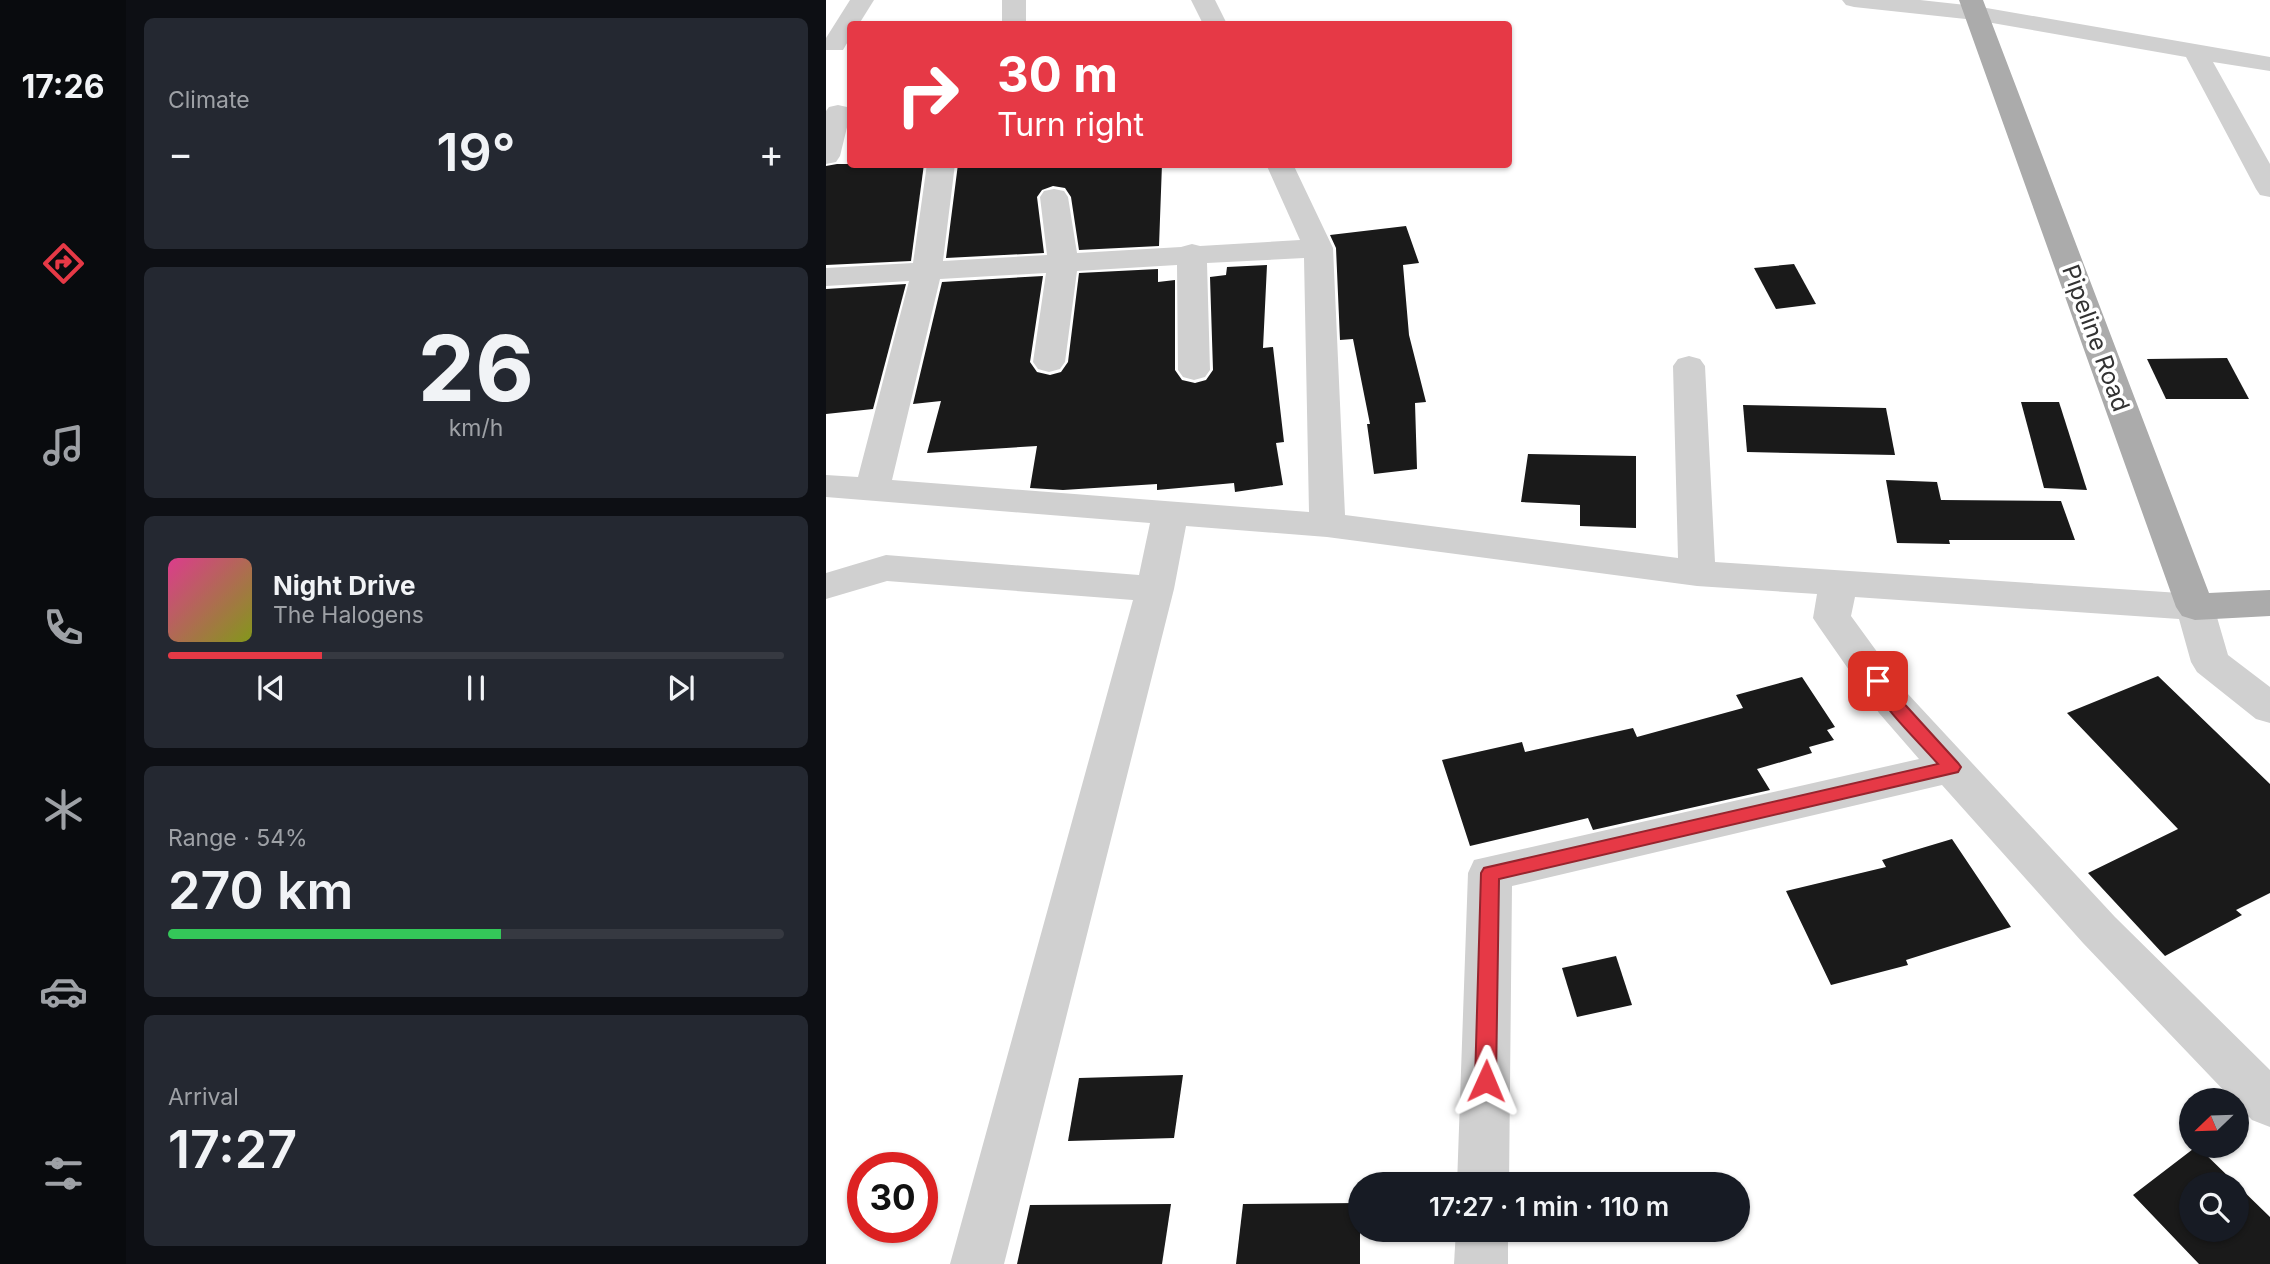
<!DOCTYPE html>
<html lang="en">
<head>
<meta charset="utf-8">
<style>
  :root { --surface:#171b24; --page:#242831; --text:#f1f3f6; --muted:#9ea1a6; --line:#363941; --accent:#e63946 }
  body { margin:0; font-family:Inter,sans-serif; background:var(--page); color:var(--text); height:100vh; display:flex; flex-direction:column; font-size:26px; white-space:nowrap }
  * { box-sizing:border-box; margin:0 }
  p { font-size:23px; color:var(--muted) }
  .icon { flex:none; width:38px; height:38px; fill:none; stroke:currentColor; stroke-width:2; stroke-linecap:round; stroke-linejoin:round }
  .map { position:relative; flex:1; overflow:hidden }
  .side { display:flex; flex-direction:column; gap:18px; padding:18px; background:#0d0f14; width:700px }
  .side>* { flex:none }
  .hud { position:absolute; left:21px; top:21px; width:665px; height:147px; border-radius:7px; box-shadow:0 2px 5px #0004; background:#e63946; color:#fff; overflow:hidden }
  .needle { width:46px; rotate:247deg }
  .buttons { position:absolute; left:1353px; top:1088px; display:grid; gap:14px }
  .buttons a { display:grid; place-items:center; width:70px; height:70px; border-radius:50%; background:var(--surface); box-shadow:0 2px 5px #0004; font-size:35px }
  .speed { position:absolute; left:21px; top:1152px; display:flex; gap:14px; font-size:35px; font-weight:700; text-align:center }
  .speed>* { display:grid; place-content:center; width:91px; height:91px; border-radius:50%; background:var(--surface); box-shadow:0 2px 5px #0004; line-height:1 }
  .speed .limit { border:10px solid #d22; background:#fff; color:#111 }
  .pin { position:absolute; display:grid; place-items:center; width:60px; height:60px; color:#fff; margin:-30px; border-radius:14px; box-shadow:0 4px 10px #0006 }
  .me { position:absolute; width:77px; margin:-38px; rotate:1deg; stroke-linejoin:round; filter:drop-shadow(0 0 5px #0008) }
  .turn { display:flex; align-items:center; gap:24px; height:147px; padding:0 35px; font-size:32px }
  .turn .icon { width:91px; height:91px; stroke-width:2.5 }
  .turn b { display:block; font-size:49px; line-height:60px }
  .big { font-size:52px; font-weight:600; line-height:1.1 }
  .side .card { flex:1; display:flex; flex-direction:column; justify-content:center; gap:10px; min-width:0; padding:0 24px; border-radius:10px; background:var(--page) }
  .side .dial { align-items:center; gap:0 }
  .dial b { font-size:91px; line-height:1 }
  .song { display:flex; align-items:center; gap:21px }
  .cover { width:84px; height:84px; border-radius:10px; background:linear-gradient(135deg,hsl(330 70% 55%),hsl(70 70% 35%)) }
  .played { height:7px; border-radius:4px; background:linear-gradient(90deg,var(--accent) 25%,var(--line) 25%) }
  .keys { display:flex; justify-content:space-around; direction:ltr }
  .heat { display:flex; justify-content:space-between; align-items:center; font-size:38px; direction:ltr }
  .charge { height:10px; border-radius:5px; background:linear-gradient(90deg,#34c759 54%,var(--line) 0) }
  .trip { position:absolute; left:522px; top:1172px; width:402px; height:70px; border-radius:35px; background:var(--surface); box-shadow:0 2px 5px #0004; font-weight:600; line-height:70px; text-align:center }
  main { display:flex; flex:1; min-height:0 }
  .tab-bar { display:flex; flex-direction:column; width:126px; justify-content:space-around; align-items:center; background:#090b0e; color:var(--muted) }
  .tab-bar .icon { width:49px; height:49px }
  .tab-bar .current { color:var(--accent) }
  .tab-bar b { font-size:32px; color:var(--text) }
  .map>svg:first-child { display:block }
</style>
</head>
<body>
<main>
<nav class="tab-bar">
<b>17:26</b>
<svg class="icon current" aria-label="directions" viewBox="0 0 24 24"><path d="M12 3l9 9-9 9-9-9zM9 14v-3h6M13 9l2 2-2 2"/></svg>
<svg class="icon" aria-label="music" viewBox="0 0 24 24"><path d="M9 18V5l10-2v13"/><circle cx="6" cy="18" r="3"/><circle cx="16" cy="16" r="3"/></svg>
<svg class="icon" aria-label="phone" viewBox="0 0 24 24"><path d="M5 4h4l2 5-3 2q2 4 5 5l2-3 5 2v4C11 20 4 13 5 4z"/></svg>
<svg class="icon" aria-label="climate" viewBox="0 0 24 24"><path d="M12 3v18M4 7l16 10M4 17L20 7"/></svg>
<svg class="icon" aria-label="car" viewBox="0 0 24 24"><path d="M5 17H2v-5l4-1 3-4h7l3 4 3 1v5h-3M9 17h6M6 11h13"/><circle cx="7" cy="17" r="2"/><circle cx="17" cy="17" r="2"/></svg>
<svg class="icon" aria-label="filters" viewBox="0 0 24 24"><path d="M4 7h16M4 17h16"/><circle cx="9" cy="7" r="2"/><circle cx="15" cy="17" r="2"/></svg>
</nav>
<section class="side">
<div class="card"><p>Climate</p>
<div class="heat"><a>−</a><b class="big">19°</b><a>+</a></div>
</div>
<div class="card dial"><b>26</b><p>km/h</p></div>
<div class="card">
<div class="song"><i class="cover"></i><div><b>Night Drive</b><p>The Halogens</p></div></div>
<div class="played"></div>
<div class="keys"><svg class="icon" aria-label="previous" viewBox="0 0 24 24"><path d="M18 5L8 12l10 7zM5 5v14"/></svg><svg class="icon" aria-label="pause" viewBox="0 0 24 24"><path d="M8 5v14M16 5v14"/></svg><svg class="icon" aria-label="next" viewBox="0 0 24 24"><path d="M6 5l10 7-10 7zM19 5v14"/></svg></div>
</div>
<div class="card"><p>Range · 54%</p><b class="big">270 km</b><div class="charge"></div></div>
<div class="card"><p>Arrival</p><b class="big">17:27</b></div>
</section>
<div class="map">
<svg width="1444" height="1264" viewBox="0 0 1444 1264">
  <rect width="100%" height="100%" fill="#fff"/>
  <g fill="#1a1a1a" fill-rule="evenodd">
    <path d="M 11,164 L 98,164 L 85,261 L 0,265 L 0,166 Z"/>
    <path d="M 132,164 L 336,164 L 333,246 L 253,250 L 245,197 L 239,188 L 227,186 L 216,190 L 211,197 L 218,253 L 120,258 Z"/>
    <path d="M 580,226 L 593,263 L 577,265 L 583,335 L 600,402 L 589,403 L 591,469 L 548,474 L 541,424 L 544,424 L 527,339 L 514,340 L 510,248 L 504,235 Z"/>
    <path d="M 968,264 L 990,304 L 950,309 L 928,268 Z"/>
    <path d="M 441,265 L 437,348 L 447,347 L 458,442 L 450,443 L 457,485 L 409,492 L 408,483 L 331,490 L 331,484 L 237,490 L 204,488 L 211,446 L 101,453 L 115,401 L 87,404 L 116,282 L 217,276 L 204,362 L 211,372 L 224,375 L 235,372 L 242,362 L 253,273 L 332,269 L 332,282 L 349,280 L 349,370 L 356,380 L 369,383 L 380,380 L 387,370 L 384,277 L 400,275 L 401,267 Z"/>
    <path d="M 80,284 L 47,409 L 0,414 L 0,289 Z"/>
    <path d="M 1401,358 L 1423,399 L 1340,399 L 1321,359 Z"/>
    <path d="M 1195,402 L 1233,402 L 1261,490 L 1218,488 Z"/>
    <path d="M 917,405 L 1060,408 L 1069,455 L 921,452 Z"/>
    <path d="M 702,454 L 810,456 L 810,528 L 754,526 L 754,505 L 695,502 Z"/>
    <path d="M 1060,480 L 1111,482 L 1115,500 L 1235,501 L 1249,540 L 1123,540 L 1124,544 L 1071,543 Z"/>
    <path d="M 1332,676 L 1444,784 L 1444,893 L 1410,910 L 1416,915 L 1339,956 L 1262,873 L 1352,829 L 1241,713 Z"/>
    <path d="M 976,677 L 1009,727 L 1001,730 L 1008,740 L 983,747 L 986,753 L 931,769 L 944,790 L 767,830 L 762,818 L 644,846 L 616,760 L 696,742 L 699,752 L 807,728 L 811,737 L 917,708 L 910,695 Z"/>
    <path d="M 1126,839 L 1185,927 L 1080,960 L 1082,965 L 1005,985 L 960,891 L 1060,867 L 1056,860 Z"/>
    <path d="M 790,956 L 806,1005 L 751,1017 L 736,968 Z"/>
    <path d="M 357,1075 L 348,1138 L 242,1141 L 253,1078 Z"/>
    <path d="M 1371,1146 L 1444,1217 L 1444,1264 L 1373,1264 L 1307,1195 ZM 1365,1185 L 1410,1185 L 1410,1230 L 1365,1230 Z"/>
    <path d="M 534,1203 L 534,1264 L 410,1264 L 417,1204 Z"/>
    <path d="M 345,1204 L 336,1264 L 191,1264 L 204,1205 Z"/>
  </g>
  <g fill="none" stroke-linecap="round" stroke-linejoin="round">
    <g fill="#d0d0d0" fill-rule="evenodd">
      <path d="M 24,0 L 48,0 L 33,24 L 24,24 L 24,38 L 17,50 L 0,50 L 0,38 Z"/>
      <rect x="176" y="0" width="24" height="24"/>
      <path d="M 365,0 L 389,0 L 401,24 L 377,24 Z"/>
      <path d="M 1016,0 L 1094,0 L 1149,6 L 1444,57 L 1444,71 L 1387,62 L 1444,164 L 1444,197 L 1434,195 L 1430,189 L 1360,57 L 1149,20 L 1028,7 L 1020,5 Z"/>
      <path d="M 12,105 L 21,107 L 24,115 L 14,156 L 10,162 L 0,164 L 0,111 L 3,107 Z"/>
      <path d="M 101,164 L 129,164 L 117,261 L 221,255 L 214,197 L 218,191 L 228,189 L 238,191 L 242,197 L 251,253 L 355,247 L 366,244 L 374,246 L 474,240 L 440,164 L 467,164 L 507,248 L 519,515 L 852,558 L 847,366 L 852,359 L 863,356 L 874,359 L 879,366 L 889,562 L 1369,594 L 1382,598 L 1388,607 L 1402,655 L 1444,687 L 1444,723 L 1430,719 L 1371,672 L 1365,662 L 1353,619 L 1029,597 L 1025,616 L 1081,693 L 1289,917 L 1444,1070 L 1444,1127 L 1426,1120 L 1257,943 L 1116,785 L 686,886 L 683,1185 L 631,1185 L 642,873 L 648,860 L 1093,759 L 1053,713 L 993,627 L 987,618 L 991,594 L 871,586 L 501,537 L 360,526 L 348,589 L 178,1264 L 124,1264 L 307,600 L 61,581 L 0,599 L 0,573 L 60,555 L 313,575 L 324,523 L 0,497 L 0,475 L 32,477 L 83,281 L 0,286 L 0,268 L 87,263 ZM 478,258 L 483,512 L 66,480 L 114,279 L 220,273 L 207,362 L 212,369 L 223,372 L 234,369 L 239,362 L 251,271 L 351,265 L 352,370 L 357,377 L 368,380 L 379,377 L 384,370 L 381,263 Z"/>
      <path d="M 630,1230 L 682,1230 L 682,1264 L 628,1264 Z"/>
    </g>
    <path fill="#ababab" fill-rule="evenodd" d="M 1133,0 L 1157,0 L 1383,593 L 1444,590 L 1444,616 L 1369,620 L 1356,616 L 1350,607 Z"/>
  </g>
  <path fill="#e63946" stroke="#96252e" stroke-width="2" d="M 1052,675 L 1057,677 L 1073,698 L 1132,763 L 1135,767 L 1132,772 L 673,879 L 670,1081 L 667,1087 L 660,1090 L 652,1087 L 649,1081 L 655,873 L 658,868 L 1112,764 C 1089,738 1061,712 1043,681 L 1046,677 Z"/>
  <g text-anchor="middle" dominant-baseline="central" stroke-width="7" stroke-linejoin="round" paint-order="stroke">
    <g font-size="24" fill="#333" stroke="#fff">
      <text transform="translate(1270 338) rotate(70)">Pipeline Road</text>
    </g>
  </g>
</svg>
<div class="buttons">
<a><svg class="needle" viewBox="-14 -14 28 28"><path d="M0-13l5 13h-10z" fill="#e53935"/><path d="M0 13l5-13h-10z" fill="#9ea1a6"/></svg></a>
<a><svg class="icon" aria-label="search" viewBox="0 0 24 24"><circle cx="10" cy="10" r="6"/><path d="M15 15l6 6"/></svg></a>
</div>
<div class="speed"><div class="limit">30</div></div>
<div class="pin" style="left:1052px;top:681px;background:#d93025"><svg class="icon" aria-label="arrive" viewBox="0 0 24 24"><path d="M6 21V4h12l-3 4 3 4H6"/></svg></div>
<svg class="me" style="left:660px;top:1081px" viewBox="-20 -20 40 40"><path d="M0-17L14 15 0 8-14 15z" fill="#e63946" stroke="#fff" stroke-width="4"/></svg>
<div class="trip">17:27 · 1 min · 110 m</div>
<div class="hud">
<div class="turn"><svg class="icon" aria-label="right" viewBox="0 0 24 24"><path d="M7 20v-9h11M14 6l5 5-5 5"/></svg><div><b>30 m</b>Turn right</div></div>
</div>
</div>
</main>
</body>
</html>
